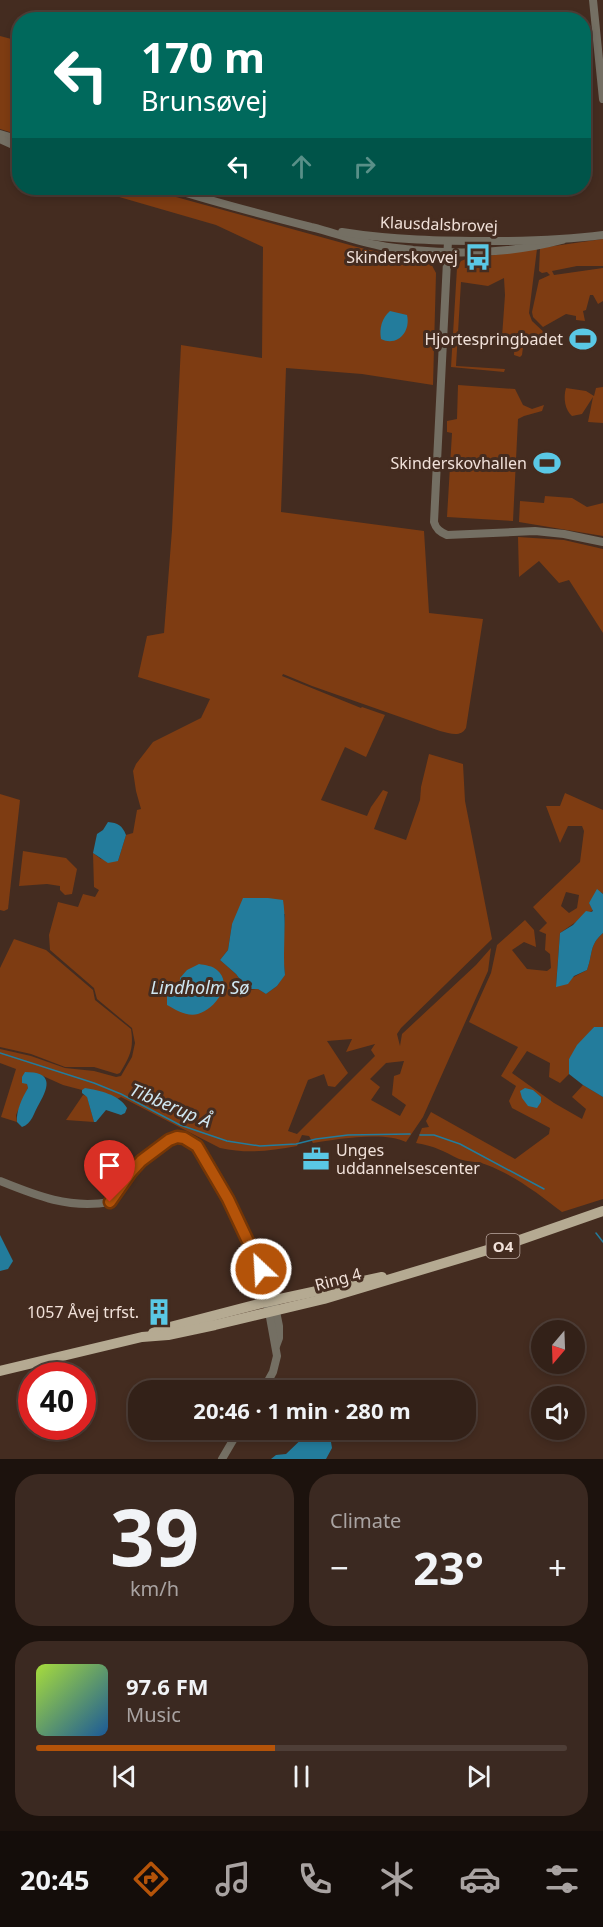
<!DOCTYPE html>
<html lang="en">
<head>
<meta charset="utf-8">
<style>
  :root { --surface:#332118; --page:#3b2921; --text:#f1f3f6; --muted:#a9a3a2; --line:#4e3e37; --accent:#b45309 }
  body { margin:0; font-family:"Noto Sans",sans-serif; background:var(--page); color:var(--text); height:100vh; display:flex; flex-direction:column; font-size:22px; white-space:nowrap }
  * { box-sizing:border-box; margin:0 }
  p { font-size:20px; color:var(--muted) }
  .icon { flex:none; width:33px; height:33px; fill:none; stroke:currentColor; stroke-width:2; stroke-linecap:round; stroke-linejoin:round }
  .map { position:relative; height:1459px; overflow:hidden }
  .panel { display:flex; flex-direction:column; gap:15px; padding:15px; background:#1c120d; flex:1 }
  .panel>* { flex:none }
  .guide { position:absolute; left:12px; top:12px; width:579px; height:183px; border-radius:24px; box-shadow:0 3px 9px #0003,0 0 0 2px var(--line); background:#00695c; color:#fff; overflow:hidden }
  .needle { width:39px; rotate:199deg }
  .buttons { position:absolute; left:531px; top:1320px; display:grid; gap:12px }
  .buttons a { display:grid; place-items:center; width:54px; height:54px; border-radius:50%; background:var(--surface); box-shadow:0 3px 9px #0003,0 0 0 2px var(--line); font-size:30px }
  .speed { position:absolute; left:18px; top:1362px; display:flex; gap:12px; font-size:30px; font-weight:700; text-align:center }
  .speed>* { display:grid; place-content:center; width:78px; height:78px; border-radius:50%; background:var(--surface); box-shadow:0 3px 9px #0003,0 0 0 2px var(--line); line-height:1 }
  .speed .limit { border:9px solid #d22; background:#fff; color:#111 }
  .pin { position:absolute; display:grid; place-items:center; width:51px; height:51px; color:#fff; margin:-62px -26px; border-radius:50% 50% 50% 0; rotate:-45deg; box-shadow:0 0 6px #0007 }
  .pin .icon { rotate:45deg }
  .me { position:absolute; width:66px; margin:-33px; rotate:335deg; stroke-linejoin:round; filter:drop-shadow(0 0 4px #0008) }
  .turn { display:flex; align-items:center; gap:21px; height:126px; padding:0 30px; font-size:27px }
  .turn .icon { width:78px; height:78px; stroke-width:2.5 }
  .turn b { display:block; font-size:42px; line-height:51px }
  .lanes { display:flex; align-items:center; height:57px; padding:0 30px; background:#0003; justify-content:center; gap:30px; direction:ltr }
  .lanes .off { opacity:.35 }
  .big { font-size:45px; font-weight:700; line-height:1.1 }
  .panel .card { flex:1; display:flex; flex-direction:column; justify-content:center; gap:9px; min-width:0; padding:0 21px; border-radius:24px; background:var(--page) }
  .panel .dial { align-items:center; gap:0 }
  .dial b { font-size:78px; line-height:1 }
  .song { display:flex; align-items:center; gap:18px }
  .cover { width:72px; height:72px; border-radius:9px; background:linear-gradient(135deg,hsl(80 70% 55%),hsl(210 70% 35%)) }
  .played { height:6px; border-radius:3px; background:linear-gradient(90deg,var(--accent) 45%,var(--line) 45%) }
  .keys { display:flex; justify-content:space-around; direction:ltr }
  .heat { display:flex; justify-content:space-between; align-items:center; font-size:33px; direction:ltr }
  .panel .tiles { flex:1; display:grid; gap:15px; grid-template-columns:1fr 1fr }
  .card:last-child { grid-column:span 2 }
  .trip { position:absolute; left:128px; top:1380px; width:348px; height:60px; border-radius:24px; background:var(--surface); box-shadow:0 3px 9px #0003,0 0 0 2px var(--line); font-weight:700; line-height:60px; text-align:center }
  .dock { display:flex; height:96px; justify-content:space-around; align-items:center; background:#140d0a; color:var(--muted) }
  .dock .icon { width:42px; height:42px }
  .dock .current { color:var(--accent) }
  .dock b { font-size:27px; color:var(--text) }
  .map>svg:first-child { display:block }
</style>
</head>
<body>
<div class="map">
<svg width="603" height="1459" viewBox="0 0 603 1459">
  <rect width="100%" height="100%" fill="#442c20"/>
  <g fill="#7e3c12" fill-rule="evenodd">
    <path d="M 0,36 L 19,41 L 19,135 L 0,129 Z"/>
    <path d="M 96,188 L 132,188 L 176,197 L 357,247 L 405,258 L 429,260 L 436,273 L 433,385 L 362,374 L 286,368 L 281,512 L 424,531 L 429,613 L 483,619 L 466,728 C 460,738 450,733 440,731 L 312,686 L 283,674 L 282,676 L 361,708 L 362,707 L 385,715 L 366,757 L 345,747 L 321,800 L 367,816 L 371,807 L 383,790 L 388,792 L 374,829 L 406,840 L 420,800 L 421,787 L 429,754 L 463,764 L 465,801 L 492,939 L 401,1028 L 397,1034 L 400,1046 L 402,1034 L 476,965 L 491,948 L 488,971 L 423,1117 L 406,1142 C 385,1131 336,1139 313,1143 L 309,1136 L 302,1135 L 297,1146 C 270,1151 248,1154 220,1148 L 121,1097 L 117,1099 L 90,1089 L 82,1090 L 63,1085 L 43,1076 L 25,1072 L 28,1088 L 16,1115 L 17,1122 L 1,1117 L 16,1069 L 0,1063 L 0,1049 L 31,1056 L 65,1068 L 94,1071 L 116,1077 L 121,1076 L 132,1057 L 135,1043 L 132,1028 L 97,999 L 94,988 L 50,950 L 49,935 L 58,902 L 78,907 L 83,894 L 95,897 L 99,890 L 94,887 L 93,853 L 101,859 L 118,861 L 126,835 L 133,833 L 137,810 L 141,809 L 136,791 L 133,771 L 136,764 L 153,742 L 201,718 L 210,699 L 138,677 L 147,636 L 164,633 L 172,530 L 181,345 L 262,358 L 263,247 L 216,225 L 95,190 ZM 285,914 L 283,955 L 285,974 L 277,986 L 266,994 L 258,989 L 247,990 L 236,974 L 220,960 L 228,950 L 232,924 ZM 352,1039 L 346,1052 L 375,1044 L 371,1050 L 375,1056 L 297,1134 L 288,1131 L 308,1080 L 324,1074 L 328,1086 L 335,1087 L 348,1073 L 327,1041 ZM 404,1061 L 400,1074 L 394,1076 L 392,1095 L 406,1105 L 400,1116 L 371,1100 L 380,1087 L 370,1079 L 386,1063 Z"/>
    <path d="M 603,239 L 603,266 L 577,266 L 552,271 L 554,275 L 603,268 L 603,301 L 598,304 L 593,295 L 590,295 L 586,310 L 583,311 L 585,321 L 576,320 L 576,316 L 566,314 L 543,327 L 533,317 L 532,312 L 539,280 L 550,275 L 547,272 L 542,273 L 539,271 L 540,248 Z"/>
    <path d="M 537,249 L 529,313 L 532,321 L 548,336 L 548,341 L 524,339 L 522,355 L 520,357 L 514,355 L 515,338 L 502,337 L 505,295 L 504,278 L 488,286 L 461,282 L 456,366 L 505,369 L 504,372 L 451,367 L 457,268 L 461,261 L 466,259 Z"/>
    <path d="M 458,385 L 515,389 L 523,405 L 532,409 L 544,405 L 542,411 L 524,416 L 518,419 L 513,521 L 447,517 L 452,433 L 447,432 L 447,421 L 457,419 Z"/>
    <path d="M 603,387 L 603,423 L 588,422 L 593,397 L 582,414 L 572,416 C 565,410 563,398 566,388 L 586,391 L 594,396 L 596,388 Z"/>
    <path d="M 545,496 L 572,498 L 587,507 L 603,503 L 603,536 L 519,522 L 520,501 L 544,503 Z"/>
    <path d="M 518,537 L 564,540 L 603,549 L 603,633 L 569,580 L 559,583 L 539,561 L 519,577 Z"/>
    <path d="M 565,793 L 603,810 L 603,894 L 601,892 L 596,894 L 589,903 L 593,910 L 560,933 L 556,986 L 587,970 C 593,954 589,945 603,933 L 603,1027 L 594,1027 L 569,1059 L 569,1074 L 560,1083 L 549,1077 L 550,1063 L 527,1051 L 512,1073 L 554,1103 L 582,1119 L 586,1109 L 572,1097 L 583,1085 L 603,1097 L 603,1199 L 562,1212 C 539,1194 514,1175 487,1165 C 478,1161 468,1162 459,1159 C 443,1151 435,1146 416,1143 L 422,1128 L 429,1127 L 426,1121 L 431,1112 L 515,1159 L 549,1134 L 550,1128 L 512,1108 L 509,1101 L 516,1086 L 501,1076 L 518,1047 L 469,1022 L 491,973 L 497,945 L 525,920 L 534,930 L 536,947 L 524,942 L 512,950 L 527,969 L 547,971 L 551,968 L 550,954 L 545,950 L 546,934 L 539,931 L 547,923 L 533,907 L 580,862 L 584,831 L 582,826 L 568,826 L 560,843 L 546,806 L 560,806 ZM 566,892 L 579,895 L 577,908 L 569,913 L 561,906 Z"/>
    <path d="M 0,794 L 20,800 L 8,909 L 4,911 L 0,910 Z"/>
    <path d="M 23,851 L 66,858 L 77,869 L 72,894 L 65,895 L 60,890 L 60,886 L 47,884 L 19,886 Z"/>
    <path d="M 14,939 L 46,950 L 93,990 L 95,1000 L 131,1029 C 134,1049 130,1056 120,1073 L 117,1074 L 94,1067 L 65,1067 L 31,1054 L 0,1047 L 0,968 Z"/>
    <path d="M 83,1095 L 87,1096 L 94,1122 L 66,1120 Z"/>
  </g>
  <g fill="#237c9c">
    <path d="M 390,311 L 407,315 C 411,332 397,347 381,339 C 379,328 382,318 390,311 Z"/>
    <path d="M 108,822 C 118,823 122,825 126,835 L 118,861 L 108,863 L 93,853 L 97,834 L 103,830 Z"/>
    <path d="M 597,889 L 603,894 L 603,933 C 589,945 593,954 587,970 L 574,976 L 568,984 L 556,987 L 560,933 L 573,925 L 586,911 L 591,912 L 593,911 L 589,903 Z"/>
    <path d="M 243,898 L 268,898 L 283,900 C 287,925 282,950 285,975 L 277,986 L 266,994 L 258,989 L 247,989 L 236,974 L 220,960 L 228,950 L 232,924 Z"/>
    <path d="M 199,964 C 205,965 213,966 217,970 C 234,984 215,1009 198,1014 C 187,1017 176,1010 167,1005 L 167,988 L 174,996 L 179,996 L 180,978 L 187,970 Z"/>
    <path d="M 594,1027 L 603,1027 L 603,1097 L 583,1085 L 569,1074 L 569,1059 L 577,1045 Z"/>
    <path d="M 25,1072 C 52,1072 50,1085 39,1104 C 34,1112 32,1124 22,1127 L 17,1122 C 16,1111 22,1098 28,1088 L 27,1084 L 22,1083 L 22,1077 Z"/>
    <path d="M 85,1088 C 99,1090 120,1095 127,1108 L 125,1113 L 121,1115 L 106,1110 L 96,1122 L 94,1122 L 87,1097 L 82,1093 L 82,1090 Z"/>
    <path d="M 525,1088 L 533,1090 L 541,1097 L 541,1102 L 537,1108 L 528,1106 L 522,1098 L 520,1091 Z"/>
    <path d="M 0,1235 L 13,1261 L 8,1269 L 0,1271 Z"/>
    <path d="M 311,1430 L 329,1430 L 332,1448 L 326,1459 L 271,1459 L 276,1455 L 286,1454 Z"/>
  </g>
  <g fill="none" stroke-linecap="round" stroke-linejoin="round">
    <g stroke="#237c9c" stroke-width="1.5">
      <path d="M 0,1053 L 94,1083 L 121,1094 L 180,1125 L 227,1141 L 260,1146 L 296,1144 L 316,1139 L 348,1135 L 410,1134"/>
      <path d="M 420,1135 L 434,1135 L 460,1144 L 544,1189"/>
      <path d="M 596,1233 L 603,1242"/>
    </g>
    <g stroke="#746f63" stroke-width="8">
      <path d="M 593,0 L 603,99"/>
      <path d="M 0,134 L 20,140"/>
      <path d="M 0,139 L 20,148"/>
      <path d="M 152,188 L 174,191"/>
      <path d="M 170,188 C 217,203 264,215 311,227 C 333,232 354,241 377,245 C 389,248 401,248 413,250 C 464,255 513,253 562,240"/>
      <path d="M 342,232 C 392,240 442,241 493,241 C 530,241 566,240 603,235"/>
      <path d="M 448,241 L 434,522 C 436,529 440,532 447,535 L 535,531 L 564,534 L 603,542"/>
      <path d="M 0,1181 C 37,1196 69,1209 110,1202 L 131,1172 L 169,1140 C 181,1136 188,1139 197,1147 L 228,1199 L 271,1287 L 279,1326 L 279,1338 L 276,1346"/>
      <path d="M 262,1273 L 277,1356 L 273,1372 L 263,1390"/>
      <path d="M 222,1459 L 239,1430"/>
    </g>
    <g stroke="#b5aa92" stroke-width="10">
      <path d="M 153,1333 L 166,1328 L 266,1302 L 382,1277"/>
      <path d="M 0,1371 L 142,1337 L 168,1335 L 215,1325 L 324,1299 L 514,1242 L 603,1211"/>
    </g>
  </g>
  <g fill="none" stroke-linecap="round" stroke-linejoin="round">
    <defs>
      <path id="route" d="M 110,1202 L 131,1172 L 141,1161 L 169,1140 L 177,1137 L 184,1138 L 197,1146 L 228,1199 L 261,1269"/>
    </defs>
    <use href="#route" stroke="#753606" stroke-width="15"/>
    <use href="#route" stroke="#b45309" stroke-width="10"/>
  </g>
  <defs>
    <symbol id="bus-bare" viewBox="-9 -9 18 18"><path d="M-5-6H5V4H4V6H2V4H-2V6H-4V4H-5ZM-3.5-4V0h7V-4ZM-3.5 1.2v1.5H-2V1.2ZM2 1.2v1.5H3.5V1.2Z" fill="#5ac8e5" stroke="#442c20" stroke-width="2.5" paint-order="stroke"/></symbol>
    <symbol id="stadium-bare" viewBox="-9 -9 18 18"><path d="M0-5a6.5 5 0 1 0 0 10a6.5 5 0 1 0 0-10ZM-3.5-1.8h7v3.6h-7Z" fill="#5ac8e5" stroke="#442c20" stroke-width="2.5" paint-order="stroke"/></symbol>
    <symbol id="office-bare" viewBox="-9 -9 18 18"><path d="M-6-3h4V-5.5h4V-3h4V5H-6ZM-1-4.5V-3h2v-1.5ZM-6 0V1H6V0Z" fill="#5ac8e5" stroke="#442c20" stroke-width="2.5" paint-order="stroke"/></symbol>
    <symbol id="building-bare" viewBox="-9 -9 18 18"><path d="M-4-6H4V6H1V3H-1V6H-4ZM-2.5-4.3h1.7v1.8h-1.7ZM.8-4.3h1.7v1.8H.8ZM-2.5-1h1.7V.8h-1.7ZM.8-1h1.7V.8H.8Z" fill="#5ac8e5" stroke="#442c20" stroke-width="2.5" paint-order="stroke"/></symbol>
  </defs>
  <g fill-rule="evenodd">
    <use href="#bus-bare" x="459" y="238" width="38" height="38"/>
    <use href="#stadium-bare" x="564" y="320" width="38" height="38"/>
    <use href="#stadium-bare" x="528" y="444" width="38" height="38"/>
    <use href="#office-bare" x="297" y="1140" width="38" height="38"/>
    <use href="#building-bare" x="140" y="1293" width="38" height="38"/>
  </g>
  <g text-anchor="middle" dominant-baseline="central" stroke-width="6" stroke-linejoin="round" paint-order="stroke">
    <rect fill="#442c20" stroke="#bdaba2" stroke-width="1.5" x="486.5" y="1234" width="33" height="24" rx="4.5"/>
    <g font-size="15" font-weight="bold" fill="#f1e1d9">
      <text x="503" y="1246">O4</text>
    </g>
    <g font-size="16" fill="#f1e1d9" stroke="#442c20">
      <text transform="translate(439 224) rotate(2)">Klausdalsbrovej</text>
      <text transform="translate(338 1279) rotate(-15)">Ring 4</text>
    </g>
    <g font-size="16" fill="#f1e1d9" stroke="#442c20" text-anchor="end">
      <text x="458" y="257">Skinderskovvej</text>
      <text x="563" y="339">Hjortespringbadet</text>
      <text x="527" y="463">Skinderskovhallen</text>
      <text x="336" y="1150" text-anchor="start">Unges<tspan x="336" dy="18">uddannelsescenter</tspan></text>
      <text x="139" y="1312">1057 Åvej trfst.</text>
    </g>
    <g font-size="18" font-style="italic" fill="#d0e8f3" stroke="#442c20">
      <text x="200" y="987">Lindholm Sø</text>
      <text transform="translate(171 1105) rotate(23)">Tibberup Å</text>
    </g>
  </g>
</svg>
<div class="buttons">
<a><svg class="needle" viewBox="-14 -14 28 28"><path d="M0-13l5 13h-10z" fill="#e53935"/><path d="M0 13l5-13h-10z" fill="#a9a3a2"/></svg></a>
<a><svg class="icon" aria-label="sound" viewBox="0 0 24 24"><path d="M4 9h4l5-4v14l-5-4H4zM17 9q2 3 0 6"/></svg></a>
</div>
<div class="speed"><div class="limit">40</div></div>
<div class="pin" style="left:110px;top:1202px;background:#d93025"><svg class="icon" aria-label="arrive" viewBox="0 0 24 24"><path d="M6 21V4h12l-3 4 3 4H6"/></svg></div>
<svg class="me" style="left:261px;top:1269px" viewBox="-20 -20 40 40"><circle r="17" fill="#b45309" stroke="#fff" stroke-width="3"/><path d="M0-11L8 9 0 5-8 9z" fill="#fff"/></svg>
<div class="trip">20:46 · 1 min · 280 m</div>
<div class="guide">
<div class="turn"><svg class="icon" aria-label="left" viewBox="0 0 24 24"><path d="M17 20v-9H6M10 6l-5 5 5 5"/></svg><div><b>170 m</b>Brunsøvej</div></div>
<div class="lanes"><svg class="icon" aria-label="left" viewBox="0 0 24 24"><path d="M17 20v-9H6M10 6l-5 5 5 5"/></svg><svg class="icon off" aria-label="ahead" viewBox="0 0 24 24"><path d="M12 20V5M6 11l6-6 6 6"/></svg><svg class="icon off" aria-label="right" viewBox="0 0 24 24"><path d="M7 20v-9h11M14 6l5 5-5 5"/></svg></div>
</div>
</div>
<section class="panel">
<div class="tiles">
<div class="card dial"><b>39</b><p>km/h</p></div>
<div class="card"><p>Climate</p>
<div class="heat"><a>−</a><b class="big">23°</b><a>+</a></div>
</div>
<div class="card">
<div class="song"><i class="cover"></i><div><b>97.6 FM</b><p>Music</p></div></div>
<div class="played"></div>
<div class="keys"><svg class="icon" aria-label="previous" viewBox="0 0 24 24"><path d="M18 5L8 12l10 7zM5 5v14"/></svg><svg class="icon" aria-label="pause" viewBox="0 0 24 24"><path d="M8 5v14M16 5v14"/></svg><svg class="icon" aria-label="next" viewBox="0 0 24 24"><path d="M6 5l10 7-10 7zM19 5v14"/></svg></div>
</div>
</div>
</section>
<nav class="dock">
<b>20:45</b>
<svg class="icon current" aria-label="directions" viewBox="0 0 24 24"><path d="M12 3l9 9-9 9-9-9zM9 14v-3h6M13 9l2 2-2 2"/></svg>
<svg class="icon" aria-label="music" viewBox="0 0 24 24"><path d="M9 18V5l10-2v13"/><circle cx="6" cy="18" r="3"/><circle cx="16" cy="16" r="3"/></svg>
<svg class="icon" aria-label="phone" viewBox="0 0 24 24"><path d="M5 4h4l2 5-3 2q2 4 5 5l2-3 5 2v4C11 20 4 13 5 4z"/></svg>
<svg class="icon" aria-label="climate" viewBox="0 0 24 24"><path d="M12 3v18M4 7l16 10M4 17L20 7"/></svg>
<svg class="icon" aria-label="car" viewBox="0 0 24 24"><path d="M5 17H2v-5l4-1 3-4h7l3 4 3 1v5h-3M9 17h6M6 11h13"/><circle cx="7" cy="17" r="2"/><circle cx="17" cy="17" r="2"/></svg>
<svg class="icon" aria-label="filters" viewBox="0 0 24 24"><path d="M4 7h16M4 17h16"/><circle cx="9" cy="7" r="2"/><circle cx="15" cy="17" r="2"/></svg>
</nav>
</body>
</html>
